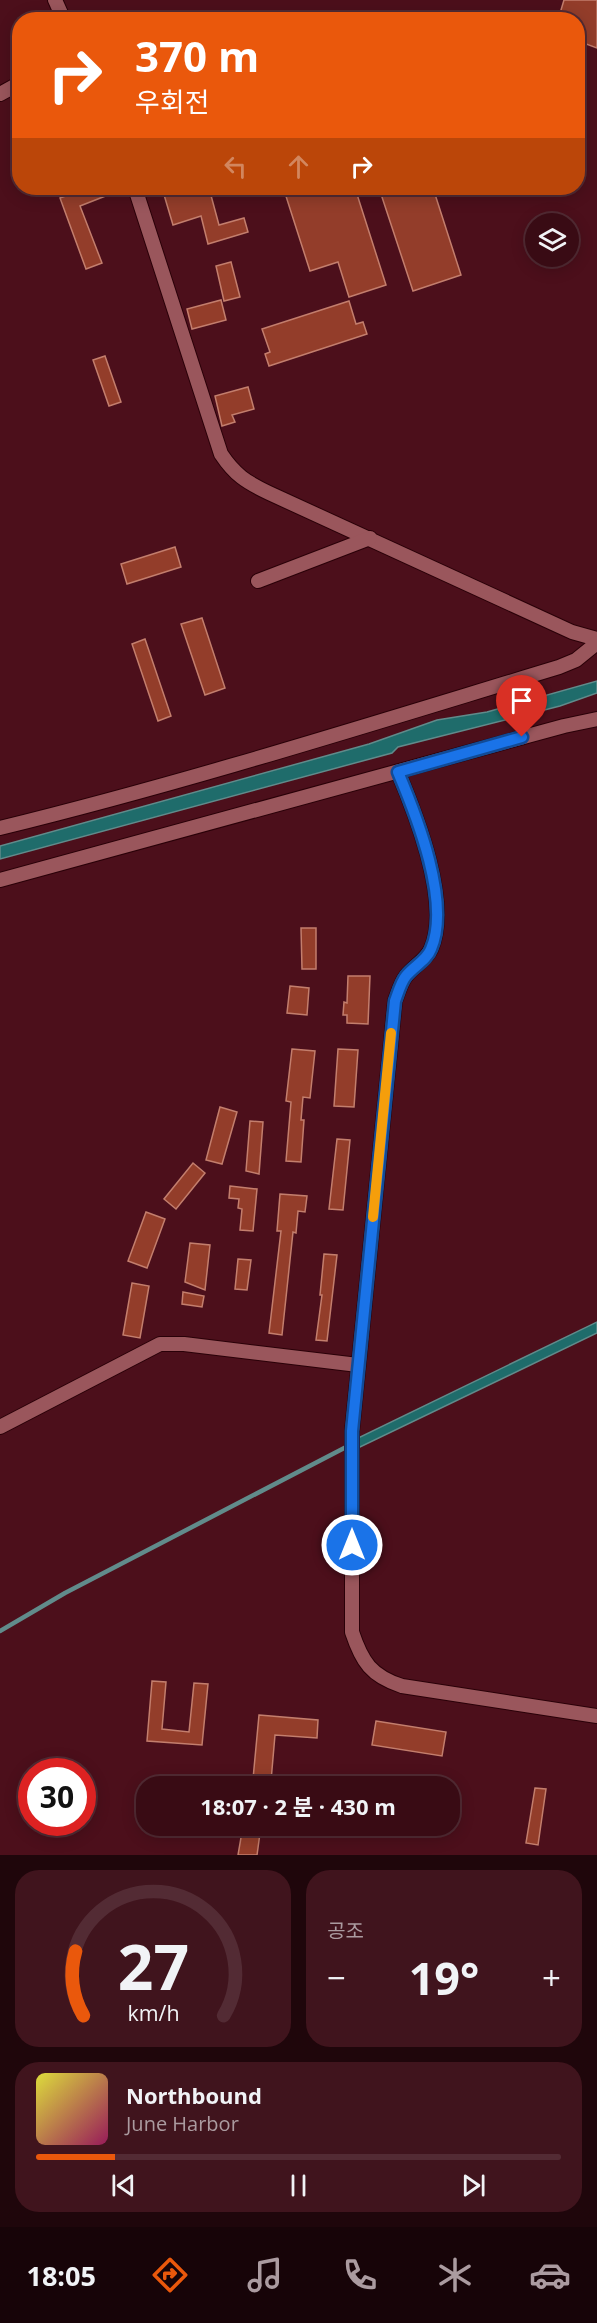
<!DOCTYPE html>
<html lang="ko">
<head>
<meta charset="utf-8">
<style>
  :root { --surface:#390b14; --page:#40141d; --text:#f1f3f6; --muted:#ab9ba0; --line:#532b34; --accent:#ea580c }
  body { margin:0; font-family:"Open Sans","Noto Sans KR",sans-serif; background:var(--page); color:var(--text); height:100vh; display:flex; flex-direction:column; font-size:22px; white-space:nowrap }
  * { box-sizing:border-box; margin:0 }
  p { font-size:20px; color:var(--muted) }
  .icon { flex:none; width:33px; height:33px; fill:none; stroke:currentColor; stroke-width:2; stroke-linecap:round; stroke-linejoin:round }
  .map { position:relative; height:1855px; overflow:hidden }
  .panel { display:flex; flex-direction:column; gap:15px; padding:15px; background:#1f060b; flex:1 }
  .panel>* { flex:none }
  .top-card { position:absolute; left:12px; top:12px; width:573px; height:183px; border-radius:24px; box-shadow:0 3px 15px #0003,0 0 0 2px var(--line); background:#ea580c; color:#fff; overflow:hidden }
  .buttons { position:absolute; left:525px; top:213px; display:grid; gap:12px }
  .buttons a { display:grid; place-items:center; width:54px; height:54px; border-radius:50%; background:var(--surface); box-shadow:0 3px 15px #0003,0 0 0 2px var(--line); font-size:30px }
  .speed { position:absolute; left:18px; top:1758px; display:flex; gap:12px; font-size:30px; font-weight:700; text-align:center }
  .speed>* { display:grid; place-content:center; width:78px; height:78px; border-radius:50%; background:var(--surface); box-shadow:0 3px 15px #0003,0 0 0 2px var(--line); line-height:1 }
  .speed .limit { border:9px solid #d22; background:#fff; color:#111 }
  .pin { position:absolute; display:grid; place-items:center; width:51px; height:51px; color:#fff; margin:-62px -26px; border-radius:50% 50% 50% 0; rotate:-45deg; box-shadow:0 0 6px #0007 }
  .pin .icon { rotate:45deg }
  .me { position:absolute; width:66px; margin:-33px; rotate:0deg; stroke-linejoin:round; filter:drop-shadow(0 0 4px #0008) }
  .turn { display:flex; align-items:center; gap:21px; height:126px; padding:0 24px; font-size:27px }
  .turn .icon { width:78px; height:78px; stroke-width:2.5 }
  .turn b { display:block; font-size:42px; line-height:51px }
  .lanes { display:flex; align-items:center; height:57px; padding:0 24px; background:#0003; justify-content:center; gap:30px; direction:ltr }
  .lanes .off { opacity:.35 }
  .big { font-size:45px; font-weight:700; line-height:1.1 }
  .panel .widget { flex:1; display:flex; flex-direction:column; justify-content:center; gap:9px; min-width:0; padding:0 21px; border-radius:24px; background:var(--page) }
  .panel .dial { align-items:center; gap:0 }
  .dial svg { height:156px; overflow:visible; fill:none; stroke:var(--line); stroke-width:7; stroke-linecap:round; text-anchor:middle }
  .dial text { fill:var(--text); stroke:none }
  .song { display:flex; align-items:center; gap:18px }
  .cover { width:72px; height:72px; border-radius:9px; background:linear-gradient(135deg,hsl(60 70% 55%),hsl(330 70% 35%)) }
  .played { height:6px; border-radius:3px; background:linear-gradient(90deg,var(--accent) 15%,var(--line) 15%) }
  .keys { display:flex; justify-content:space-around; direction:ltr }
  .heat { display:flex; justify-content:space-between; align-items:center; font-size:33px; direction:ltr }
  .panel .tiles { flex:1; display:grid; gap:15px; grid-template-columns:1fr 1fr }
  .widget:last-child { grid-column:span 2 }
  .trip { position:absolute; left:136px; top:1776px; width:324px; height:60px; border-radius:24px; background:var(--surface); box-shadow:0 3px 15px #0003,0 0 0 2px var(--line); font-weight:700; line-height:60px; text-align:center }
  .tabs { display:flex; height:96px; justify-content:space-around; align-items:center; background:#170408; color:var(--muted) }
  .tabs .icon { width:42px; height:42px }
  .tabs .active { color:var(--accent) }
  .tabs b { font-size:27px; color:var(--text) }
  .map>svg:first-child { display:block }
</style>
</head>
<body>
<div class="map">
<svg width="597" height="1855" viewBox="0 0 597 1855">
  <rect width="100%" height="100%" fill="#4c0f1b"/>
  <g fill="#1f6c6b" stroke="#618b8b" stroke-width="1.5">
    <path d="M 597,681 L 597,693 L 560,706 L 398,747 L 392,753 L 0,859 L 0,846 L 369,744 L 437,720 L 487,712 Z"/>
    <path d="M 597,1322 L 597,1333 L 360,1447 L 353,1447 L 356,1439 Z"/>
  </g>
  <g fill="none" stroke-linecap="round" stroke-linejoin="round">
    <path stroke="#618b8b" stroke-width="4.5" d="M 0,1631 L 65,1593 L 350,1445"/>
  </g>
  <g fill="#933d2a" stroke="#c37e6d" stroke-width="1.5">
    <path d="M 564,0 L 597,0 L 597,48 L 578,41 L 578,20 L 558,20 Z"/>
    <path d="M 88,188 L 126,188 L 80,206 L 102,263 L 86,269 L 60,198 Z"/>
    <path d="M 162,188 L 209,188 L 219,225 L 244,218 L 248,232 L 208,244 L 201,216 L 173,225 Z"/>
    <path d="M 292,188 L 355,188 L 386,285 L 349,297 L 338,262 L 310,271 L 284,190 Z"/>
    <path d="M 379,188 L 433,188 L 461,275 L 413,291 Z"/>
    <path d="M 231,262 L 240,297 L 224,301 L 216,266 Z"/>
    <path d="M 221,300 L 226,320 L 192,329 L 187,309 Z"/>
    <path d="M 349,301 L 356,324 L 363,322 L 367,334 L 269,366 L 265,354 L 270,352 L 262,329 Z"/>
    <path d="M 105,356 L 121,402 L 109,406 L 93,360 Z"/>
    <path d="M 248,387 L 254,409 L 232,415 L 235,422 L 222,426 L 215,396 Z"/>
    <path d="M 175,547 L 181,567 L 127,584 L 121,564 Z"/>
    <path d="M 202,618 L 225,688 L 205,695 L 181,624 Z"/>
    <path d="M 145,639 L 171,716 L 158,721 L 132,644 Z"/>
    <path d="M 301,928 L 316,928 L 316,969 L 302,969 Z"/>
    <path d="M 348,976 L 370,976 L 368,1024 L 347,1023 L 347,1015 L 343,1015 L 344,1002 L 347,1003 Z"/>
    <path d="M 290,986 L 309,988 L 307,1015 L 287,1013 Z"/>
    <path d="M 292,1049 L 315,1051 L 310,1098 L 303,1097 L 301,1120 L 304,1120 L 301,1162 L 286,1161 L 291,1102 L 286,1101 Z"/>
    <path d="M 338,1049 L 358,1050 L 354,1107 L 334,1106 Z"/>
    <path d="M 220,1107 L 237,1112 L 222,1164 L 206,1160 Z"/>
    <path d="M 250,1121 L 263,1122 L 259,1174 L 246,1171 Z"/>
    <path d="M 337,1139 L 350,1140 L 343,1210 L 329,1209 Z"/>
    <path d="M 193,1163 L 205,1173 L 176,1209 L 164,1199 Z"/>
    <path d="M 230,1186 L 257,1189 L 253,1231 L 240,1230 L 242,1209 L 238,1208 L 239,1199 L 229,1198 Z"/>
    <path d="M 280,1194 L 307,1196 L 305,1212 L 298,1211 L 296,1233 L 293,1232 L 282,1335 L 269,1333 L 281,1231 L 277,1231 Z"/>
    <path d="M 146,1212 L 165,1219 L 147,1268 L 128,1261 Z"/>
    <path d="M 190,1243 L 210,1245 L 205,1290 L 185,1282 Z"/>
    <path d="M 324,1254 L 337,1255 L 327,1341 L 316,1340 L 322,1295 L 320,1295 Z"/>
    <path d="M 238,1259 L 251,1260 L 247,1290 L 235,1289 Z"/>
    <path d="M 132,1283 L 149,1286 L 140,1338 L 123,1335 Z"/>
    <path d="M 183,1292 L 204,1296 L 202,1307 L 182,1304 Z"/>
    <path d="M 152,1681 L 166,1682 L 162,1729 L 189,1732 L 194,1683 L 208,1684 L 202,1745 L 147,1741 Z"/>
    <path d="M 259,1715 L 318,1720 L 317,1738 L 275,1735 L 271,1781 L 253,1779 Z"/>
    <path d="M 376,1721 L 446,1732 L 442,1756 L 372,1745 Z"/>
    <path d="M 535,1788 L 546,1789 L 538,1845 L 526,1843 Z"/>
    <path d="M 243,1826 L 261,1826 L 257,1855 L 238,1855 Z"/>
  </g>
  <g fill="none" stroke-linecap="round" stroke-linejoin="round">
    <defs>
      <g id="street">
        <path d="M 55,0 L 64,20"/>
        <path d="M 0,94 L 20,83"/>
        <path d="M 135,188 L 221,454 C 235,475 246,482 269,493 L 572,632 L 597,639"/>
        <path d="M 258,581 L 370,538"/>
        <path d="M 398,772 C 417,817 451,903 431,949 C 426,960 413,967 406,976 C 401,982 398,993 395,1001 L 352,1431 L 352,1632 C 362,1662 371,1676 402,1686 L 597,1716"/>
        <path d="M 0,828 C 188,782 374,723 559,667 L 576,660 L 597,643"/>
        <path d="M 0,880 L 564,726 L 597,719"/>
        <path d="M 0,1427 L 160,1344 L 184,1344 L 358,1365"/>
      </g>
    </defs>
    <use href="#street" stroke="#2a0008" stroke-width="16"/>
    <use href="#street" stroke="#9a565c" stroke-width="14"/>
  </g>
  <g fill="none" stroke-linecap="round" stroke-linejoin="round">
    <defs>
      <path id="route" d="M 352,1545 L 352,1431 L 395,1001 C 398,993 401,982 406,976 C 413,967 427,960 431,949 C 451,903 417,817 398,772 L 522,737"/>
    </defs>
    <use href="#route" stroke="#114b97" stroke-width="15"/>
    <use href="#route" stroke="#1a73e8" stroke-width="10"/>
    <path stroke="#f59e0b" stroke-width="10" d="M 373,1217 L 391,1033"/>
  </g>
</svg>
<div class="buttons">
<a><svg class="icon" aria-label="layers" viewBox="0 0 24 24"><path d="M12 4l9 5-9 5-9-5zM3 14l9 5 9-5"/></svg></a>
</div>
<div class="speed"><div class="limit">30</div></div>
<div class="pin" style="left:522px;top:737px;background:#d93025"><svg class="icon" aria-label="arrive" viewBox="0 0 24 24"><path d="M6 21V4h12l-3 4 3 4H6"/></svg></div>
<svg class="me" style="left:352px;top:1545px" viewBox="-20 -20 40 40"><circle r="17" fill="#1a73e8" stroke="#fff" stroke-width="3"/><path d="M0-11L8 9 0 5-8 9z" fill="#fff"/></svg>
<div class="trip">18:07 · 2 분 · 430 m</div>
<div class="top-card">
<div class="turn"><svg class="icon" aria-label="right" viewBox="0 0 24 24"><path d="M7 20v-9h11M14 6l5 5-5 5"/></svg><div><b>370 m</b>우회전</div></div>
<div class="lanes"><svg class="icon off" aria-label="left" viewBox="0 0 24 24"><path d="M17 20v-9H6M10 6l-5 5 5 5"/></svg><svg class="icon off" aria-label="ahead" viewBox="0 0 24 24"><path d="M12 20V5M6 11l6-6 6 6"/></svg><svg class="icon" aria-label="right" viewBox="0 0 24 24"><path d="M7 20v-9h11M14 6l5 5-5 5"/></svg></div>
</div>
</div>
<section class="panel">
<div class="tiles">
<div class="widget dial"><svg viewBox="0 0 100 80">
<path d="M14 69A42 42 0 1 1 86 69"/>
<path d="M14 69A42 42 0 0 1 10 36" stroke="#ea580c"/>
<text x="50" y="56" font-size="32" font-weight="700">27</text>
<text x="50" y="72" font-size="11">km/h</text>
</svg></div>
<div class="widget"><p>공조</p>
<div class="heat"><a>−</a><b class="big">19°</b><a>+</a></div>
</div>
<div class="widget">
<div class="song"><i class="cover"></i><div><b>Northbound</b><p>June Harbor</p></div></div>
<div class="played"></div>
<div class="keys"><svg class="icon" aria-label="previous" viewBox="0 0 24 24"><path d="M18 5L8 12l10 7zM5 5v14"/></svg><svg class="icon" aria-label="pause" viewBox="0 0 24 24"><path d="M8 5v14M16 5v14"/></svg><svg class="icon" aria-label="next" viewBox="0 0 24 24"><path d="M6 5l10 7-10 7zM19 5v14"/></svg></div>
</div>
</div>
</section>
<nav class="tabs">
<b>18:05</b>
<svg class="icon active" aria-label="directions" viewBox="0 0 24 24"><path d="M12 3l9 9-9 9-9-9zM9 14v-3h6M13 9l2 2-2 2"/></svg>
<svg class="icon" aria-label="music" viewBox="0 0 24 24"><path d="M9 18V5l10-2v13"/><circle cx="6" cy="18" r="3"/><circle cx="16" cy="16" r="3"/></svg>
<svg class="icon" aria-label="phone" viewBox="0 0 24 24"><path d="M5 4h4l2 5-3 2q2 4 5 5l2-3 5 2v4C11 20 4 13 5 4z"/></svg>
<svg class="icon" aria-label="climate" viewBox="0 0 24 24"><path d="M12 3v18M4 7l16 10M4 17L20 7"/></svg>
<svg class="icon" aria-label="car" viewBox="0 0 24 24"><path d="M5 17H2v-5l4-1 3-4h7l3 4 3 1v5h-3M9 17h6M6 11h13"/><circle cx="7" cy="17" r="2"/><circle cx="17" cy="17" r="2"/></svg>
</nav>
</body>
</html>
